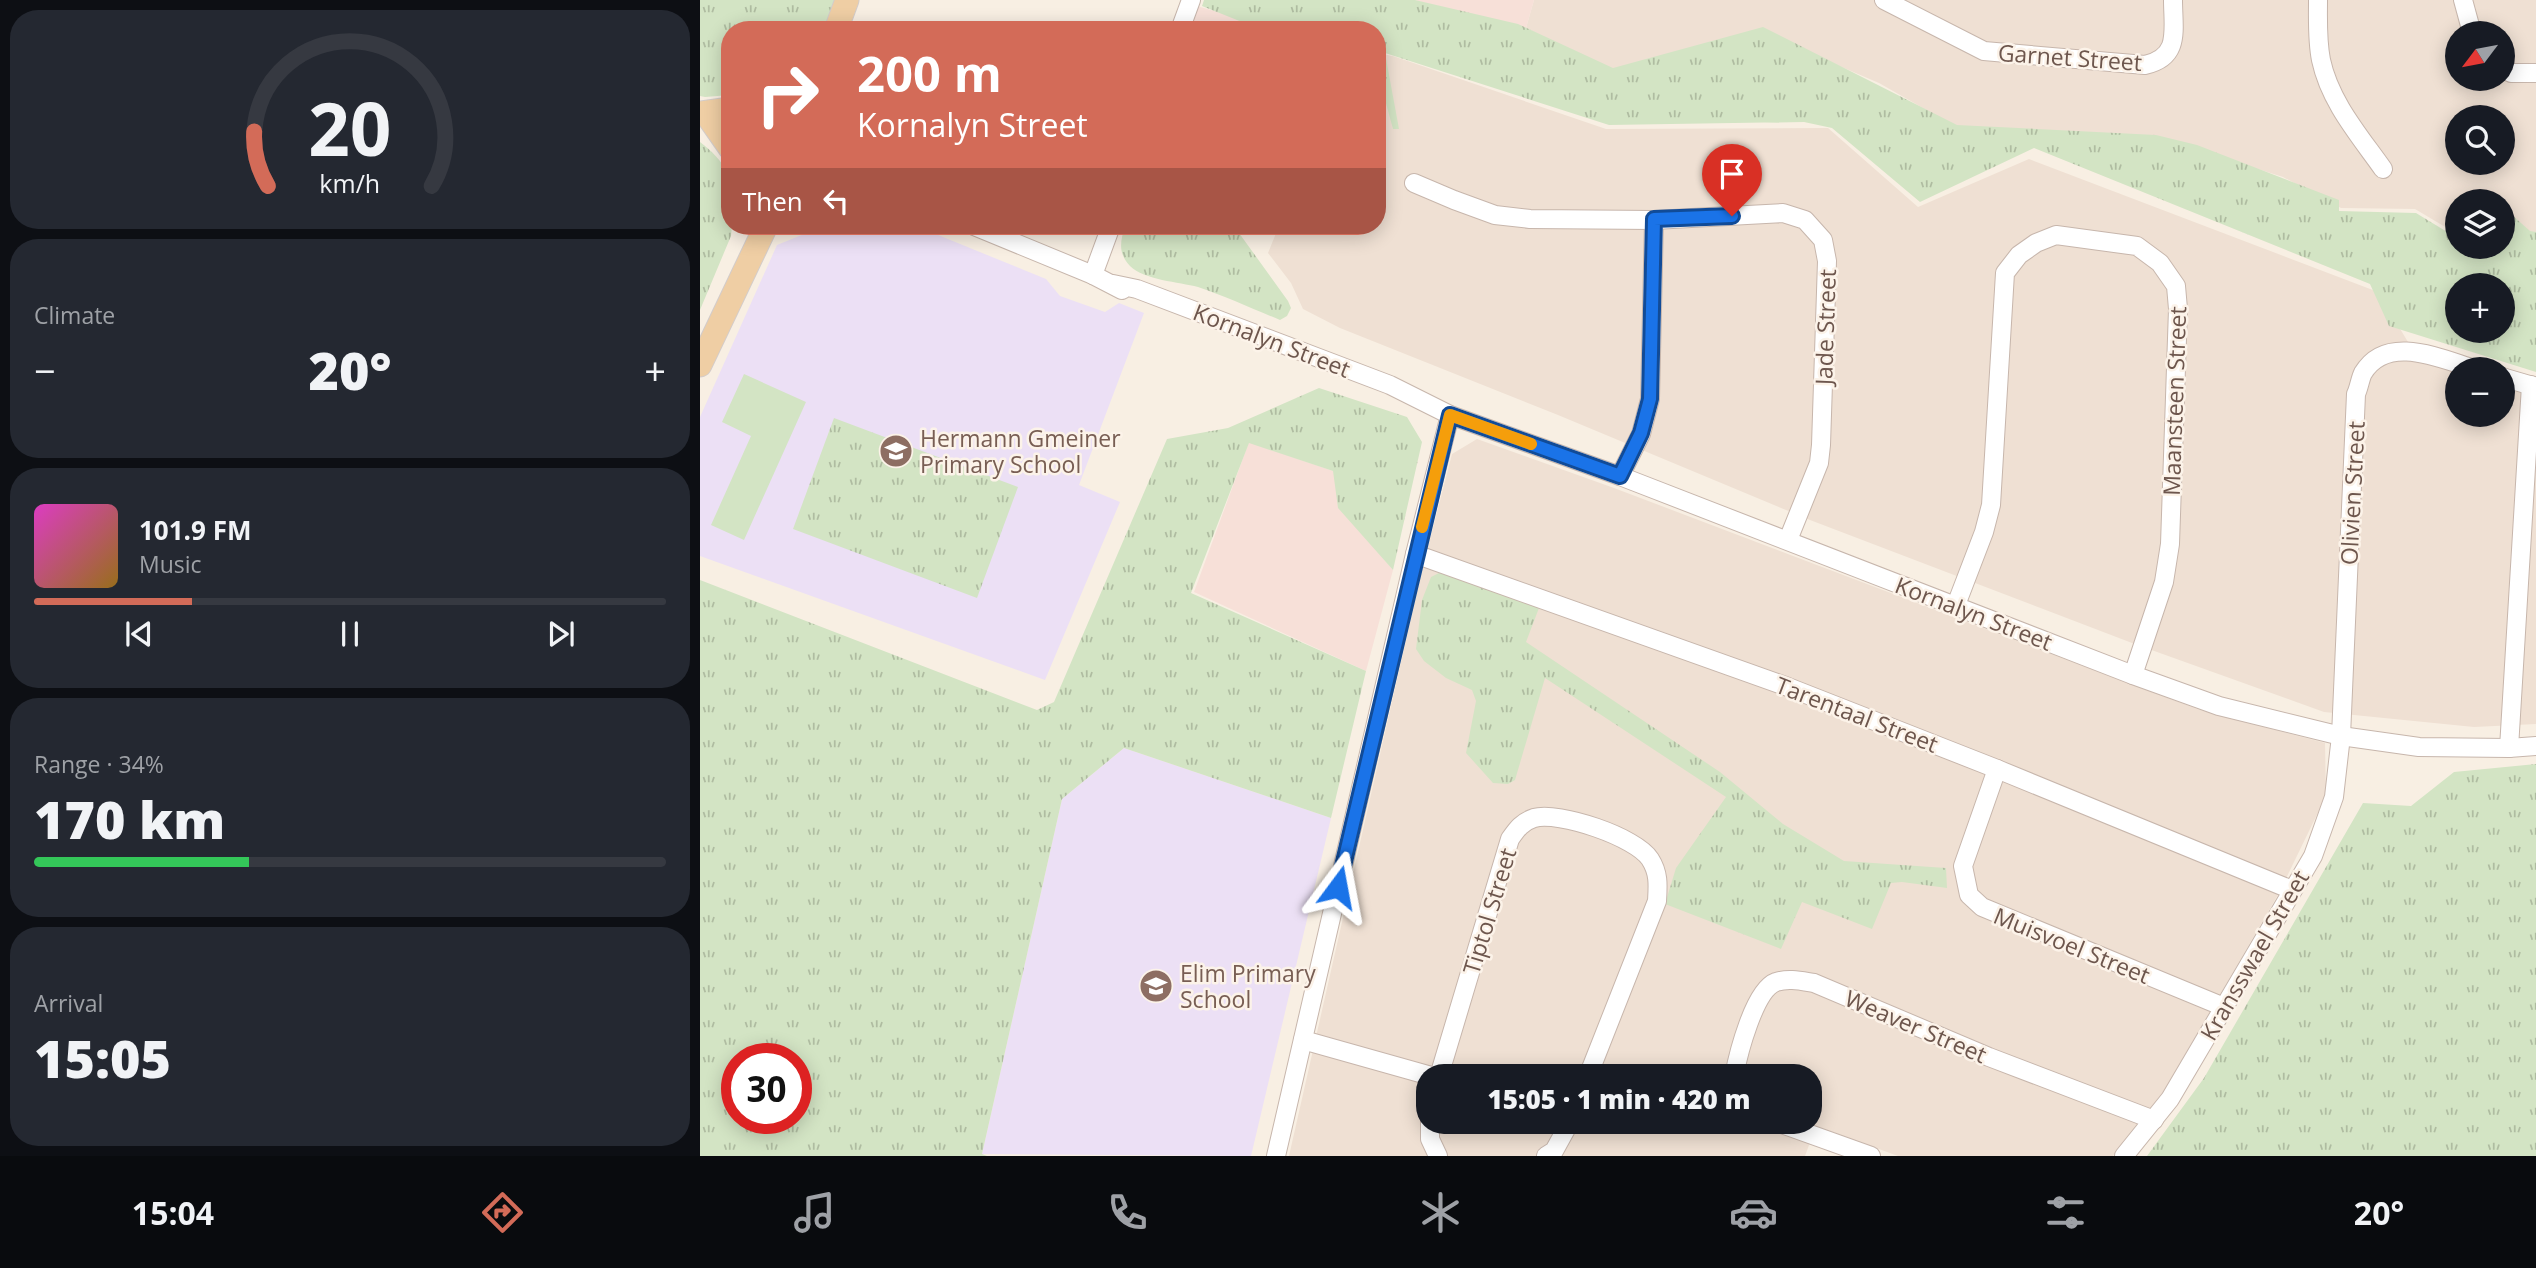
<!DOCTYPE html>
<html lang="en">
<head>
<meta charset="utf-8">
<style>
  :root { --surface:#171b24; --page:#242831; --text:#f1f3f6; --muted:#9ea1a6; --line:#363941; --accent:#d36b58 }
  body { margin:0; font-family:"Open Sans",sans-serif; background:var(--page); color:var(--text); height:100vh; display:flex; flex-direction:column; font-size:26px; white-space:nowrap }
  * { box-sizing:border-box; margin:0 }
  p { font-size:23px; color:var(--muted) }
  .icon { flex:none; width:38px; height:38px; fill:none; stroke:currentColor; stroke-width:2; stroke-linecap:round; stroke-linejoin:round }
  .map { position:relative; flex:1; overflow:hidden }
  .details { display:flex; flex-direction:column; gap:10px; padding:10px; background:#0d0f14; width:700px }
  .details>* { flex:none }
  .banner { position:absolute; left:21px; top:21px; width:665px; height:214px; border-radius:28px; box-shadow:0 4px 18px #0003; background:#d36b58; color:#fff; overflow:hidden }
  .needle { width:46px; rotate:238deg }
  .fabs { position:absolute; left:1745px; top:21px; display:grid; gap:14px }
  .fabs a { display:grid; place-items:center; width:70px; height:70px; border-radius:50%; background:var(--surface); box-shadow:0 4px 18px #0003; font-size:35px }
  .speed { position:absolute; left:21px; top:1043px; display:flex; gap:14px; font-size:35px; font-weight:700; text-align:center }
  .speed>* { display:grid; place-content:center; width:91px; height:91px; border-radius:50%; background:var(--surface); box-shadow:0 4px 18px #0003; line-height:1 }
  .speed .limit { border:10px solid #d22; background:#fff; color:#111 }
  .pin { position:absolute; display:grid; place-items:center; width:60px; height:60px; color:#fff; margin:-72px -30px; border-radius:50% 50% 50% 0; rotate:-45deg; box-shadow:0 0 7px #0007 }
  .pin .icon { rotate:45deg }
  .me { position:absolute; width:77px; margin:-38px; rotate:13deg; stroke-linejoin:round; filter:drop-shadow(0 0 5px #0008) }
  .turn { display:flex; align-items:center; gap:24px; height:147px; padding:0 21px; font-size:32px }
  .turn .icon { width:91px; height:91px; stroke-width:2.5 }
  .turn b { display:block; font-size:49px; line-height:60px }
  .then { display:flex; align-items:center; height:66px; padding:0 21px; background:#0003; gap:14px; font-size:26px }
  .big { font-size:52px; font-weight:800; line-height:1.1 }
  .details .tile { flex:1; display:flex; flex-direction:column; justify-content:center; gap:10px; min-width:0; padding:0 24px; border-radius:28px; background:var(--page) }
  .details .dial { align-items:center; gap:0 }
  .dial svg { height:182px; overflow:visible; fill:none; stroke:var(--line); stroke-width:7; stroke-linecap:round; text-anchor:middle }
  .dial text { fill:var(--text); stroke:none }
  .song { display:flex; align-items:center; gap:21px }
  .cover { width:84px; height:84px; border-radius:10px; background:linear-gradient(135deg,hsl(310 70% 55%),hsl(40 70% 35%)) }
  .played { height:7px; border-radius:4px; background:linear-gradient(90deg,var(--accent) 25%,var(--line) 25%) }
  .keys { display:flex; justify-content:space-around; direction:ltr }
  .heat { display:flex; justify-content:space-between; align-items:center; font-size:38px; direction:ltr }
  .charge { height:10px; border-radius:5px; background:linear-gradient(90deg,#34c759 34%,var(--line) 0) }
  .trip { position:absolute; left:716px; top:1064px; width:406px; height:70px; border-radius:28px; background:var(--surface); box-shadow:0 4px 18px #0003; font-weight:800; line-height:70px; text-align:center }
  .tabs { display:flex; height:112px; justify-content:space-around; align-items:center; background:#090b0e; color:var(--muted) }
  .tabs .icon { width:49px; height:49px }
  .tabs .current { color:var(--accent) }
  .tabs b { font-size:32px; color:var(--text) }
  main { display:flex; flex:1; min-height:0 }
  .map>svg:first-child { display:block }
</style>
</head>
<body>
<main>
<section class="details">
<div class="tile dial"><svg viewBox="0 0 100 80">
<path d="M14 69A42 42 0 1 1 86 69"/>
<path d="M14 69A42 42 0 0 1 8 45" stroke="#d36b58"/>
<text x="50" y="56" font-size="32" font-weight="700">20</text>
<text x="50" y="72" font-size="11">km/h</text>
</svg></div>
<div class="tile"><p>Climate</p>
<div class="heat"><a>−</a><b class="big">20°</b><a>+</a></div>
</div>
<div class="tile">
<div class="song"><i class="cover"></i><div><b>101.9 FM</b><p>Music</p></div></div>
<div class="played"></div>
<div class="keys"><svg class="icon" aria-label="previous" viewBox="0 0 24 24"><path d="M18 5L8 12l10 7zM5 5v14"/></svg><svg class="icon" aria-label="pause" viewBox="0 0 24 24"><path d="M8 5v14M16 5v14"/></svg><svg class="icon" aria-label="next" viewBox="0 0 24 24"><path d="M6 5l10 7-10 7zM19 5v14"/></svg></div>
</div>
<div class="tile"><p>Range · 34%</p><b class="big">170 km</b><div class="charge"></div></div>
<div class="tile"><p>Arrival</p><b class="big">15:05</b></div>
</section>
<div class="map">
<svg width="1836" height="1156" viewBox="0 0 1836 1156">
  <defs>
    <pattern id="grass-tufts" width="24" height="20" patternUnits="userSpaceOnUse" patternTransform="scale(1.75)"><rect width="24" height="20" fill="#d3e4c4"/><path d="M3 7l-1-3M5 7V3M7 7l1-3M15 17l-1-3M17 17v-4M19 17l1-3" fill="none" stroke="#afbca1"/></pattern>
  </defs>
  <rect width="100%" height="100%" fill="#f8efe3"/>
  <g fill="#efe0d3" fill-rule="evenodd">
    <path d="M 834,0 L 1836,0 L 1836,247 L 1784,250 L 1779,247 L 1802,247 L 1802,201 L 1757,201 L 1757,234 L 1715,209 L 1641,208 L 1583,177 L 1464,139 L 1258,128 L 1179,83 L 1069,36 L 919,73 L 826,28 ZM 1757,33 L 1802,33 L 1802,79 L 1757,79 ZM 1757,117 L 1802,117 L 1802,163 L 1757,163 Z"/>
    <path d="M 677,53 L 693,56 L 906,129 L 1128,128 L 1218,207 L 1329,159 L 1678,292 L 1720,362 L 1757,372 L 1757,415 L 1802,415 L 1803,384 L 1836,395 L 1836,724 L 1774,727 L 1624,712 L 1432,643 L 1110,520 L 858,415 L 640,328 L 603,309 L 591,283 L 568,253 L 579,226 L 677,226 Z"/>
    <path d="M 777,439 L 914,488 L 1497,709 L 1625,743 L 1626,796 L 1579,893 L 1464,1091 L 1413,1156 L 1198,1156 L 1116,1126 L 1105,1156 L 589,1156 L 720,578 L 752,454 ZM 728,1076 L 1110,1076 L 1110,1122 L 728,1122 Z"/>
  </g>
  <g fill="#f7e0d8">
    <path d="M 714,0 L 834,0 L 826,28 Z"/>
    <path d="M 490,4 L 581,30 L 480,30 Z"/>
    <path d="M 549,442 L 633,471 L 679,553 L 693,570 L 666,671 L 494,592 Z"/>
  </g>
  <g fill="#ece0f5">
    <path d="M 124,226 L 216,226 L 346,279 L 360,296 L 405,312 L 419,303 L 444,313 L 379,485 L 420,502 L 345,680 L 0,556 L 0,417 L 77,245 Z"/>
    <path d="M 424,748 L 631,818 L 551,1156 L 282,1154 L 362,799 Z"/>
  </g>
  <g fill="url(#grass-tufts)" fill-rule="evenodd">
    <path d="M 0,0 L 135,0 L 123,30 L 30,30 L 30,95 L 5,97 L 0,96 Z"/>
    <path d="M 504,0 L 715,0 L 818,24 L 913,68 L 1063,27 L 1257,125 L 1456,135 L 1497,145 L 1639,200 L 1639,211 L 1716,213 L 1757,238 L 1757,247 L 1771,247 L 1777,251 L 1781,247 L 1802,247 L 1803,225 L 1812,215 L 1830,231 L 1836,232 L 1836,372 L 1689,326 L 1670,284 L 1334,148 L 1220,202 L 1132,128 L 1104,122 L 909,125 L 685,53 L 699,129 L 693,129 L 677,70 L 677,30 L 562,30 L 502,6 ZM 1757,285 L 1802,285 L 1802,331 L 1757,331 Z"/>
    <path d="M 0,142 C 37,171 30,184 30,226 L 32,226 L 31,236 L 0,310 Z"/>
    <path d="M 425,226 L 534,226 L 588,301 L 591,308 L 587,316 L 580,320 C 553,309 525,296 498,287 C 479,282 444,280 430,266 C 418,253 420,242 425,226 Z"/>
    <path d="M 619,388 L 707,417 L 722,442 L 693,570 L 638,508 L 633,471 L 549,443 L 491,593 L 666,671 L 631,818 L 424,748 L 362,799 L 282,1154 L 287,1156 L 0,1156 L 0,580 L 337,710 L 354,702 L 467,439 L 528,428 ZM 37,1059 L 96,1059 L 96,1118 L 37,1118 Z"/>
    <path d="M 134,418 L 318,487 L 277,598 L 93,529 Z"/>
    <path d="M 739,573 L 755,576 L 839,608 L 826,642 L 1020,772 L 1083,824 L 1144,861 L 1246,868 L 1247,888 L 1202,882 L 1191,883 L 1172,929 L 1102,902 L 1081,949 L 965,904 L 976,868 L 1026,797 L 845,678 L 815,780 L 808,784 L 793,783 L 766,753 L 776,701 L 772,690 L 746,678 L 724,661 L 716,649 L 722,600 L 731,577 Z"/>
    <path d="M 1836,764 L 1836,1156 L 1447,1156 L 1504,1078 L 1663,803 L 1711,806 L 1754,772 Z"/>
  </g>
  <path fill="#d3e4c4" d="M 44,374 L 106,402 L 44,540 L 11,525 L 51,436 L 22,422 Z"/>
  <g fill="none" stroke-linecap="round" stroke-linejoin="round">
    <defs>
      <g id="minor">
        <path d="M 1184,0 L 1284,51 L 1445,65 C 1481,57 1473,30 1473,0"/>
        <path d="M 1618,0 C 1618,20 1617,40 1621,60 C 1630,102 1659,135 1683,169"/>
        <path d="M 1763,0 L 1772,33"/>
        <path d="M 480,30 L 491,0"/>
        <path d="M 1802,68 L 1811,73 L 1836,73"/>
        <path d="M 714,183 L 754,200 L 795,215 L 830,219 L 954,220 L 1083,213 L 1105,220 L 1123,240 L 1127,261 L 1121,445 L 1119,463 L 1088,540"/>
        <path d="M 274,226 L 393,275 L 422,290"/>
        <path d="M 393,275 L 411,226"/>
        <path d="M 413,284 L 437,289 L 690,385 L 750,415 L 920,476 L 1433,675 L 1519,706 L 1641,736 L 1719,747 L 1809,748 L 1836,746"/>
        <path d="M 1802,377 L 1836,387"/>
        <path d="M 920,476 L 941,434 L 950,399 L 954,220"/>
        <path d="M 715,554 L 1088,687 L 1297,769 L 1592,890"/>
        <path d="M 1256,605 L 1284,532 L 1291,505 L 1305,273 L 1319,255 L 1336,243 L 1356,235 L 1437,246 L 1460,263 L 1476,286 L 1478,309 L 1470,544 L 1464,582 L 1433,675"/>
        <path d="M 1809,748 L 1831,385"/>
        <path d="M 1297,769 L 1263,866 L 1269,895 L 1282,907 L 1524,1007"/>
        <path d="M 603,1040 L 731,1076"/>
        <path d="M 739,1076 L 810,839 C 817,829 822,822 834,818 C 859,811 936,837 950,859 C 959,873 958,885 957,901 L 888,1076"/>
        <path d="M 1034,1076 C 1038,1055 1054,990 1076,982 C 1089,978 1101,981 1114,983 L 1289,1057 L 1454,1120"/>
        <path d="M 730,1122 L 730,1139 L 738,1156"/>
        <path d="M 1076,1122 L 1171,1156"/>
        <path d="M 576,1156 L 715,554 L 750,415"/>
        <path d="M 846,1156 L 854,1151 L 870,1122"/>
        <path d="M 1424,1156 L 1470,1099 L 1613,856 L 1634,797 L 1641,736 L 1656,394 C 1659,388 1660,379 1663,373 C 1687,333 1741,359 1775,369"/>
      </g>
      <g id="major">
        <path d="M 136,30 L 147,0"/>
        <path d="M 0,113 L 30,109"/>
        <path d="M 9,118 L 30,148"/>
        <path d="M 0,365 L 66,226"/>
      </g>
    </defs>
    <use href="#minor" stroke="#c7b6ac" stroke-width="20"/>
    <use href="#major" stroke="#d3ccca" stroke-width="25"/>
    <use href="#minor" stroke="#fff" stroke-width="18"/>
    <use href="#major" stroke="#efcea4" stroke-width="23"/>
  </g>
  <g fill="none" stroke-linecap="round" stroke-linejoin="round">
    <defs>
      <path id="route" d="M 638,887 L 750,415 L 920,476 L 941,433 L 950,399 L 954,219 L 1032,216"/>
    </defs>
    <use href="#route" stroke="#114b97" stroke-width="18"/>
    <use href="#route" stroke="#1a73e8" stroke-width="12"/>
    <path stroke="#f59e0b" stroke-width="12" d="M 722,527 L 750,415 L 831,444"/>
  </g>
  <defs>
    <symbol id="school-disc" viewBox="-11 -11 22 22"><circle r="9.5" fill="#8d6e63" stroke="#fcf3e9"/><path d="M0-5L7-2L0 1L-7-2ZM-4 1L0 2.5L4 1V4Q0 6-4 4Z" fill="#fff"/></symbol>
  </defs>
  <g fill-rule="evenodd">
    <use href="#school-disc" x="177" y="432" width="38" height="38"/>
    <use href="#school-disc" x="437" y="967" width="38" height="38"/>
  </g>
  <g text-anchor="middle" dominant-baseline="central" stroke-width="5" stroke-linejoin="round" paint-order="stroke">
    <g font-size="23" fill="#6d564d" stroke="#fcf3e9">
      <text transform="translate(1370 57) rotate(4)">Garnet Street</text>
      <text transform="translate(1125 327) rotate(-88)">Jade Street</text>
      <text transform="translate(572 340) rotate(21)">Kornalyn Street</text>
      <text transform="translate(1474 401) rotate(-88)">Maansteen Street</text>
      <text transform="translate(1652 493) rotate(-87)">Olivien Street</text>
      <text transform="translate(1274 613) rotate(21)">Kornalyn Street</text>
      <text transform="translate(1157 714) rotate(21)">Tarentaal Street</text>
      <text transform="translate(789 911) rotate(-73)">Tiptol Street</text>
      <text transform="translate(1372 945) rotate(22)">Muisvoel Street</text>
      <text transform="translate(1554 955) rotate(-60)">Kransswael Street</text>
      <text transform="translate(1216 1026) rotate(23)">Weaver Street</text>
    </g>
    <g font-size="23" fill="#785e54" stroke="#fcf3e9" text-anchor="start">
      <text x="220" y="438">Hermann Gmeiner<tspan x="220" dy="26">Primary School</tspan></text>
      <text x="480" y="973">Elim Primary<tspan x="480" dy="26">School</tspan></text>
    </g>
  </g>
</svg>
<div class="fabs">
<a><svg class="needle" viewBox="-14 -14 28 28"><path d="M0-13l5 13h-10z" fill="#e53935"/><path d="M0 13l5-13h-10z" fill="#9ea1a6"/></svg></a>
<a><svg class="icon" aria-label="search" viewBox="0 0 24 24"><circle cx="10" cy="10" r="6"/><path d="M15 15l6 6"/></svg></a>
<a><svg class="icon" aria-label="layers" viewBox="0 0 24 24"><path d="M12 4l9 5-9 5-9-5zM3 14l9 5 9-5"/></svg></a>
<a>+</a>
<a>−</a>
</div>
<div class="speed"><div class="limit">30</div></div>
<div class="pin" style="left:1032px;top:216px;background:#d93025"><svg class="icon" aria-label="arrive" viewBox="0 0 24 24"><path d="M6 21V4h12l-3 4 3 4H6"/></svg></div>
<svg class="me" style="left:638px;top:887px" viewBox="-20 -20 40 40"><path d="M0-17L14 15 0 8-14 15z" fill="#1a73e8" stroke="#fff" stroke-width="4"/></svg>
<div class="trip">15:05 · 1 min · 420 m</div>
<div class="banner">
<div class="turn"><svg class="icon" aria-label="right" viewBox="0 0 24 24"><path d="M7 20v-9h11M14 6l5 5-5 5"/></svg><div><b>200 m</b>Kornalyn Street</div></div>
<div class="then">Then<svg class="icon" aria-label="left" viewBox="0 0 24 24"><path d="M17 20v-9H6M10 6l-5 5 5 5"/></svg></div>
</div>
</div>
</main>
<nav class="tabs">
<b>15:04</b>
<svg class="icon current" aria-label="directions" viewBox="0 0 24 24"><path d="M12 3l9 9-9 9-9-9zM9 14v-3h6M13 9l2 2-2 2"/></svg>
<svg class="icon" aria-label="music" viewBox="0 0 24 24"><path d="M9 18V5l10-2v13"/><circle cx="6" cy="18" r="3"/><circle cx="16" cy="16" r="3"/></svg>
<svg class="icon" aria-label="phone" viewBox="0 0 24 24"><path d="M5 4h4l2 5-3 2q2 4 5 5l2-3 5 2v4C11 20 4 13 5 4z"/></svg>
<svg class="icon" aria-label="climate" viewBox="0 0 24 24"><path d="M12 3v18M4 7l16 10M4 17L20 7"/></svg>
<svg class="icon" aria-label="car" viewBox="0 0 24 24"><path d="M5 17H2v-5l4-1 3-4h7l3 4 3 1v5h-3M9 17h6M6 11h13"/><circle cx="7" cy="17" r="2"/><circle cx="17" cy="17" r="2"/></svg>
<svg class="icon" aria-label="filters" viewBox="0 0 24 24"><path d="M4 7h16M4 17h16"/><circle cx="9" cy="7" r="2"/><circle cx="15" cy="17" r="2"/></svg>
<b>20°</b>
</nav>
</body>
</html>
